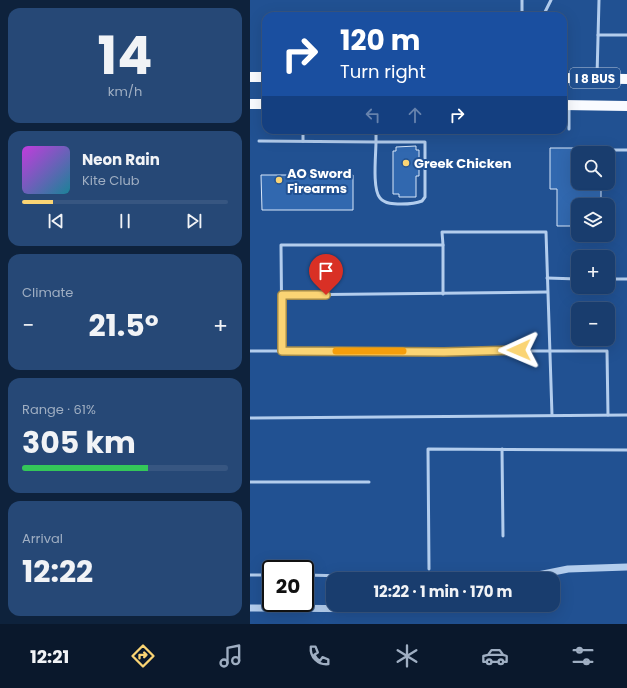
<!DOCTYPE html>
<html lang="en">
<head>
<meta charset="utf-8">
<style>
  :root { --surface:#193d6e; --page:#264876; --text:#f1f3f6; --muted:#9faec2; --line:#375681; --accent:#fad474 }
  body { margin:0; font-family:Poppins,sans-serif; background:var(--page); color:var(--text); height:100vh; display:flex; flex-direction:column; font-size:15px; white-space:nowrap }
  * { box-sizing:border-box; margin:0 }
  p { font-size:13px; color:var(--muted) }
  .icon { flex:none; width:22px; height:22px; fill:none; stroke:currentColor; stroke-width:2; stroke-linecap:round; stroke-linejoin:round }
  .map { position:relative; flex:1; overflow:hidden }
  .drawer { display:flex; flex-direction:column; gap:8px; padding:8px; background:#0e223c; width:250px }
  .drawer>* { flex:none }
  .hud { position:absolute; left:12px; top:12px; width:305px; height:122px; border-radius:12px; box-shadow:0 4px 16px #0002,0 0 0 1px var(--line); background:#1a4fa0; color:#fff; overflow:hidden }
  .fabs { position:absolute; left:321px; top:146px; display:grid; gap:8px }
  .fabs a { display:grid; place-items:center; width:44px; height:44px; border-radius:8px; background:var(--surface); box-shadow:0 4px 16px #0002,0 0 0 1px var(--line); font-size:20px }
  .speed { position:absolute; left:12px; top:560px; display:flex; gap:8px; font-size:20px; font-weight:700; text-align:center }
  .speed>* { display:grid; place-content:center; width:52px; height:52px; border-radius:50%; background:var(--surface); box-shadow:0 4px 16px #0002,0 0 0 1px var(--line); line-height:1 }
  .speed .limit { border:2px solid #111; border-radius:6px; background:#fff; color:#111 }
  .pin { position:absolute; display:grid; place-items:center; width:34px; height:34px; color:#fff; margin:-41px -17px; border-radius:50% 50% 50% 0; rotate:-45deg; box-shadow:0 0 4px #0007 }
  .pin .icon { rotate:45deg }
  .me { position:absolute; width:44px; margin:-22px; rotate:269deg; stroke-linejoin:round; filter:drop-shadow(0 0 3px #0008) }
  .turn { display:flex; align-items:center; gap:14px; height:84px; padding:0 12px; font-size:18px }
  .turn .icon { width:52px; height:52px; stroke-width:2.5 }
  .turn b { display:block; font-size:28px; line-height:34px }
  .lanes { display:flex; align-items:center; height:38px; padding:0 12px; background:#0003; justify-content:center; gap:20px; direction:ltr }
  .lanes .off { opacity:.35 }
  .big { font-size:30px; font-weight:700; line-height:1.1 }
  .drawer .tile { flex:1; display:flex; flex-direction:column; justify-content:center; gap:6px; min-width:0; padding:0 14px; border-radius:12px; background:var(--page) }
  .drawer .dial { align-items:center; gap:0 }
  .dial b { font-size:52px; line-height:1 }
  .song { display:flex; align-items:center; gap:12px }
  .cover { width:48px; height:48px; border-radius:6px; background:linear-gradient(135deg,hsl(290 70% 55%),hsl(190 70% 35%)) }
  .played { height:4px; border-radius:2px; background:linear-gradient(90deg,var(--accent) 15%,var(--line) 15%) }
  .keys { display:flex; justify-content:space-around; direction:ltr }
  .heat { display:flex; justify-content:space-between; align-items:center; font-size:22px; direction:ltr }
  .charge { height:6px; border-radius:3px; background:linear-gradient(90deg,#34c759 61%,var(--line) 0) }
  .trip { position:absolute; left:76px; top:572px; width:234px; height:40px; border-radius:12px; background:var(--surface); box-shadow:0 4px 16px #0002,0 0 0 1px var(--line); font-weight:700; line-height:40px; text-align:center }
  .tab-bar { display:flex; height:64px; justify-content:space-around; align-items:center; background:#0a182c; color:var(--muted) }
  .tab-bar .icon { width:28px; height:28px }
  .tab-bar .current { color:var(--accent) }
  .tab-bar b { font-size:18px; color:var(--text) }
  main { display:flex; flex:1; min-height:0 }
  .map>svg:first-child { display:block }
</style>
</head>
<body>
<main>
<section class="drawer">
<div class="tile dial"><b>14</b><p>km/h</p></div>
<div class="tile">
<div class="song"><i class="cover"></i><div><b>Neon Rain</b><p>Kite Club</p></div></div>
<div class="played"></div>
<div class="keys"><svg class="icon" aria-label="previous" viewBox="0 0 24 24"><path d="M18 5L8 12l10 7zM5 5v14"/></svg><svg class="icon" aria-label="pause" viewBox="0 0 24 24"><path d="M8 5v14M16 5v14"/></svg><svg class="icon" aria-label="next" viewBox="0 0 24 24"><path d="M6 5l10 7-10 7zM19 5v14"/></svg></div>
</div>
<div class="tile"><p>Climate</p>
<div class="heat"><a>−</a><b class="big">21.5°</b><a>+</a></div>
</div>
<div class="tile"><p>Range · 61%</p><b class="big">305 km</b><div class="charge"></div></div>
<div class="tile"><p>Arrival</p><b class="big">12:22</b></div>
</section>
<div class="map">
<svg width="377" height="624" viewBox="0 0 377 624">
  <rect width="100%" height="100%" fill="#215192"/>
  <g fill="#3168af" stroke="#d8e7fa">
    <path d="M 166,146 L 166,150 L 169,150 L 169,176 L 166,176 L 166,197 L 149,197 L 149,194 L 143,194 L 143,151 L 146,151 L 146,147 Z"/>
    <path d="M 300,148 L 328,148 L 328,183 L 351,183 L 351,205 L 328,205 L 328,226 L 307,226 L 307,189 L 300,189 Z"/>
    <path d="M 11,175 L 103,175 L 103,210 L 12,210 Z"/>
  </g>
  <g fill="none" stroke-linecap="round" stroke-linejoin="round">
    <g stroke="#b3cded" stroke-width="3">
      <path d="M 272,0 L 272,16"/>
      <path d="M 293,16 L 301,0"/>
      <path d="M 348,35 L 377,35"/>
      <path d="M 347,76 L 349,0"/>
      <path d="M 319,129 L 319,107"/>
      <path d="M 53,130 L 53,141"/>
      <path d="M 9,141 L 126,142 L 126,130"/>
      <path d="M 126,142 L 175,142 L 175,197 L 172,201 C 165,204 158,204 151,204 C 144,204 135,204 130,198 C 122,189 126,154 126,142 Z"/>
      <path d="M 361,150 L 377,150"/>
      <path d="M 297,278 L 328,279"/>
      <path d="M 358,279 L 377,279"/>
      <path d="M 193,294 L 193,245"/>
      <path d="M 32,295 L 297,292"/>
      <path d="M 0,351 L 357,351 L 358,415"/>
      <path d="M 32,351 L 31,245 L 193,245 L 192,232 L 296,232 L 302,415"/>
      <path d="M 0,418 L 377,415"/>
      <path d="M 252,449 L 253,536"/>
      <path d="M 0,482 L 119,482"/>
      <path d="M 179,569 L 178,449 L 377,450"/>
      <path d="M 0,575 L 21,575"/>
      <path d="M 55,575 L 97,576"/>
    </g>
    <g stroke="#b3cded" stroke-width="7">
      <path d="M 268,579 L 318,569 L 377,567"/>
      <path d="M 0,608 L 145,609 L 171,605"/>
    </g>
    <g stroke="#f9fbff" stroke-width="10">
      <path d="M 0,77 L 16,77"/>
      <path d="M 313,78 L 377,79"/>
      <path d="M 0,104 L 16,104"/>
      <path d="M 313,105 L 377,106"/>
    </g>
  </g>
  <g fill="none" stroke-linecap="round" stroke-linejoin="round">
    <defs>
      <path id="route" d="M 76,295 L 32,295 L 32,351 L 194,352 L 269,350"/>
    </defs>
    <use href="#route" stroke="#a28a4b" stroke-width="10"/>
    <use href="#route" stroke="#fad474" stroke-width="7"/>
    <path stroke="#f59e0b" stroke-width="7" d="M 86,351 L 153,351"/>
  </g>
  <g fill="#fad474" stroke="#215192" stroke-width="1.5">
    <circle cx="156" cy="163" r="4"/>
    <circle cx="29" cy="180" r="4"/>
  </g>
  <g text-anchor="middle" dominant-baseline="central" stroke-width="4" stroke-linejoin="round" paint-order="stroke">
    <rect fill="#215192" stroke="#bccbde" stroke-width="1" x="320" y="68" width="50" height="20" rx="3"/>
    <g font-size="12" font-weight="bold" fill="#fff">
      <text x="345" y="78">I 8 BUS</text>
    </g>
    <g font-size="13" font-weight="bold" fill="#fff" stroke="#215192" text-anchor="start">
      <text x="164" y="163">Greek Chicken</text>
      <text x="37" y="173">AO Sword<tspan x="37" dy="15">Firearms</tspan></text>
    </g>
  </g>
</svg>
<div class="fabs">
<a><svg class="icon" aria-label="search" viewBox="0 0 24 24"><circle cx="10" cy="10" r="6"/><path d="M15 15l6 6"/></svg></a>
<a><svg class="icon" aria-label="layers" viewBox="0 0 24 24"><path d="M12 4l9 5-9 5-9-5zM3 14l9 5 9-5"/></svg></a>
<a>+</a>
<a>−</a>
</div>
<div class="speed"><div class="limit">20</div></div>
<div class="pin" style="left:76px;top:295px;background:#d93025"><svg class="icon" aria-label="arrive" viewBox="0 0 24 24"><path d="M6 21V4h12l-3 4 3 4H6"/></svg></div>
<svg class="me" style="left:269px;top:350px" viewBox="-20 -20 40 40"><path d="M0-17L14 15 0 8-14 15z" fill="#fad474" stroke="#fff" stroke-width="4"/></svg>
<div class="trip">12:22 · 1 min · 170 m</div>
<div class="hud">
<div class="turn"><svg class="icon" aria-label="right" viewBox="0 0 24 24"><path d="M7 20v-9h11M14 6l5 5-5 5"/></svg><div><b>120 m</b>Turn right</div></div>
<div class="lanes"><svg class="icon off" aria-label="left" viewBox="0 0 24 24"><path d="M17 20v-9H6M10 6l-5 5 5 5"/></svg><svg class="icon off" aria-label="ahead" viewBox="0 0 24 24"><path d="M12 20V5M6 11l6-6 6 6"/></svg><svg class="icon" aria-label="right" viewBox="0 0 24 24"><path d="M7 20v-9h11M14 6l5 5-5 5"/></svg></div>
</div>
</div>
</main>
<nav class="tab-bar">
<b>12:21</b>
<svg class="icon current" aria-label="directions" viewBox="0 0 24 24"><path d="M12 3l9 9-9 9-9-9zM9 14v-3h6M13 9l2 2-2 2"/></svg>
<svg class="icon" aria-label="music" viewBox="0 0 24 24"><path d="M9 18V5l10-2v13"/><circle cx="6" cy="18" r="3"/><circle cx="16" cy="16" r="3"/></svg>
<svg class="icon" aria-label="phone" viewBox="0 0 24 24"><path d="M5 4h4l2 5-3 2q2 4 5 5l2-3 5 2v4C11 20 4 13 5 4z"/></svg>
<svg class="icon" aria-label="climate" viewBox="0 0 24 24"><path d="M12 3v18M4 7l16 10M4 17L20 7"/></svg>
<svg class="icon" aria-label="car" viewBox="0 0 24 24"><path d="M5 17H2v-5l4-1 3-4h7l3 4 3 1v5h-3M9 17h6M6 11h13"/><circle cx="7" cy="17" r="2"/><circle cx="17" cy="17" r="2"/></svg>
<svg class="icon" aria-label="filters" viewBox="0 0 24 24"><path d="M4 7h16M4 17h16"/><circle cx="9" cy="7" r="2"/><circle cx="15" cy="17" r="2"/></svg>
</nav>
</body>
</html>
